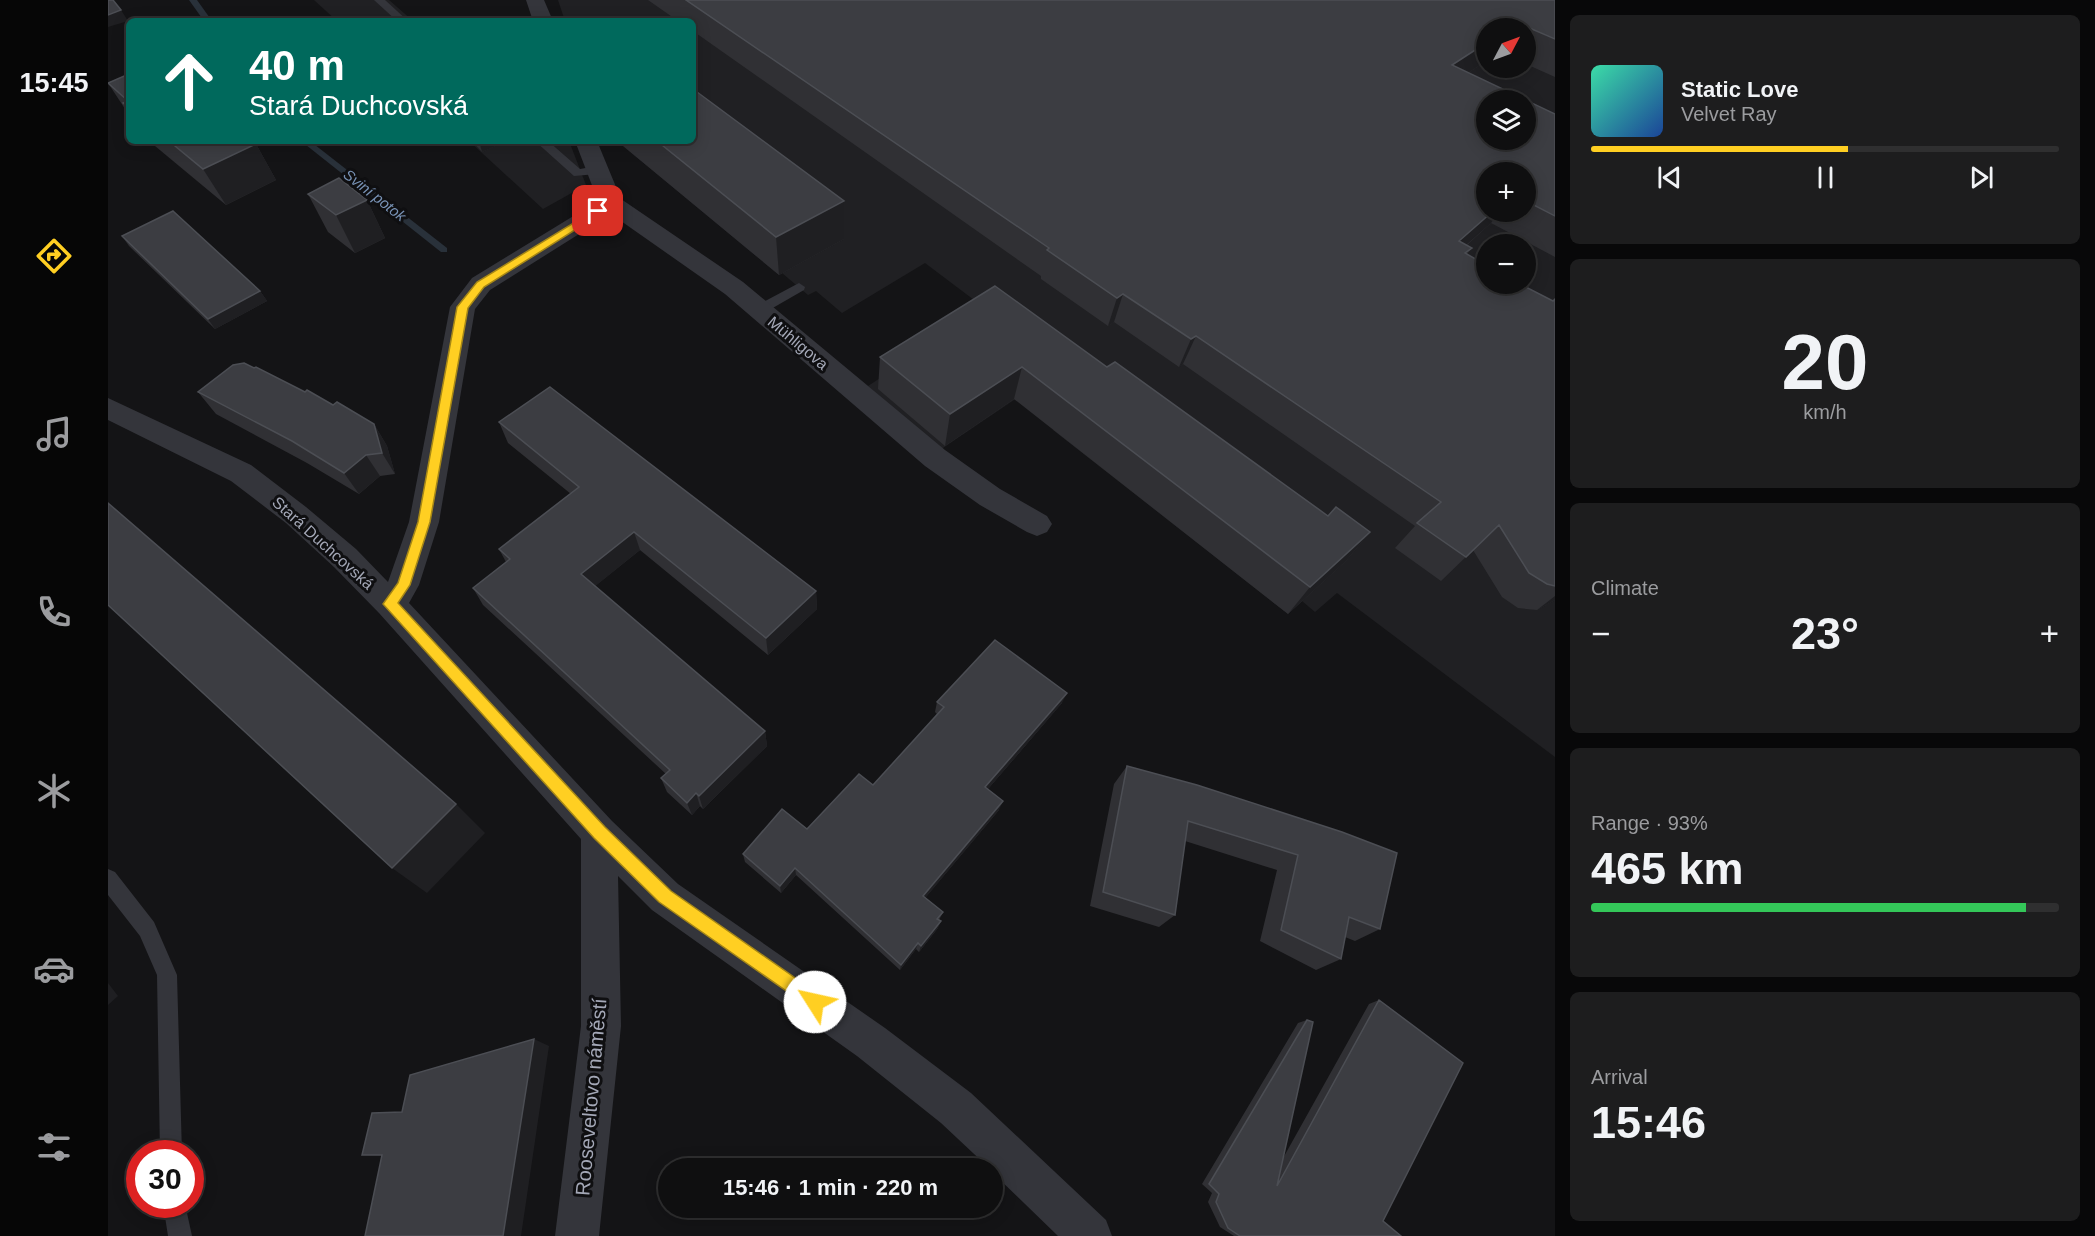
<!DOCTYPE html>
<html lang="en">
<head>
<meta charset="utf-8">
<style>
  :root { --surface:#0f0f10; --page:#1d1d1e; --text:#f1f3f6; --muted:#9b9c9f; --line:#2f2f30; --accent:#ffcf22 }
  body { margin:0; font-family:Helvetica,sans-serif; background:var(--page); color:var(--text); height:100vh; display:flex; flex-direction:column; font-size:22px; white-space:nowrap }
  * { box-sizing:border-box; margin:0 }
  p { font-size:20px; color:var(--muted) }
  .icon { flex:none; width:33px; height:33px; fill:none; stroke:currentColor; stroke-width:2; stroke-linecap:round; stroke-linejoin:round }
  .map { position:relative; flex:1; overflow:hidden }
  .details { display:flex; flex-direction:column; gap:15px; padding:15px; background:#080809; width:540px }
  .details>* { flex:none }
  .top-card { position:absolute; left:18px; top:18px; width:570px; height:126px; border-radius:9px; box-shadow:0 3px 15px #0003,0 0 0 2px var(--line); background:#00695c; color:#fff; overflow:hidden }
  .needle { width:39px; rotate:49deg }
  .buttons { position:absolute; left:1368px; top:18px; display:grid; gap:12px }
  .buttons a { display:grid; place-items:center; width:60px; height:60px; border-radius:50%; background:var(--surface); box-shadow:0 3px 15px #0003,0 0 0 2px var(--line); font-size:30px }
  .speed { position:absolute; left:18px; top:1140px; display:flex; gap:12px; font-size:30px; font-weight:700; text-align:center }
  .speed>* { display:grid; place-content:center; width:78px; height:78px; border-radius:50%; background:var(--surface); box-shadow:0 3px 15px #0003,0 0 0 2px var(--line); line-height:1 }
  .speed .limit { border:9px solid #d22; background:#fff; color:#111 }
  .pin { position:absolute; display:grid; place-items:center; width:51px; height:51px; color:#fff; margin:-26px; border-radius:12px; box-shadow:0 3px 9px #0006 }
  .me { position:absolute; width:66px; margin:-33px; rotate:305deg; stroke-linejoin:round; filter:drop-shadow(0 0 4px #0008) }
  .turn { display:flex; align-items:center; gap:21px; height:126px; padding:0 24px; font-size:27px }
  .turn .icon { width:78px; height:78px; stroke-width:2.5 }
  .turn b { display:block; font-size:42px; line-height:51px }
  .big { font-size:45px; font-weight:700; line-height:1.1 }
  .details .widget { flex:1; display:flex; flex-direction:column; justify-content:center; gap:9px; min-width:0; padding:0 21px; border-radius:9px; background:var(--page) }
  .details .dial { align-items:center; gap:0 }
  .dial b { font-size:78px; line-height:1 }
  .song { display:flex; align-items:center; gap:18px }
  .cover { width:72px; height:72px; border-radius:9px; background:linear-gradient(135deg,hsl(160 70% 55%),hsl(220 70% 35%)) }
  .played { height:6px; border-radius:3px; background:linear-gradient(90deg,var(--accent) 55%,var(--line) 55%) }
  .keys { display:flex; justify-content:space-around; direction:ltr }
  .heat { display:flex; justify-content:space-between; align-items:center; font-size:33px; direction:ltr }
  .charge { height:9px; border-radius:4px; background:linear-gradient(90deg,#34c759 93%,var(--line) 0) }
  .trip { position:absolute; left:550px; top:1158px; width:345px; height:60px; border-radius:30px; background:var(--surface); box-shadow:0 3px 15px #0003,0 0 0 2px var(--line); font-weight:700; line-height:60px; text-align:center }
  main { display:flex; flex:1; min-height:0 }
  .menu { display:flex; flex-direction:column; width:108px; justify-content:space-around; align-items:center; background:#060606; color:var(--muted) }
  .menu .icon { width:42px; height:42px }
  .menu .on { color:var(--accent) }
  .menu b { font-size:27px; color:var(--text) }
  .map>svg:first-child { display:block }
</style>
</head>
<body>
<main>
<nav class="menu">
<b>15:45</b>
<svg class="icon on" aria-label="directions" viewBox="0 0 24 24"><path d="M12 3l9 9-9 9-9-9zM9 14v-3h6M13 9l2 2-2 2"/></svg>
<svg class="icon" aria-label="music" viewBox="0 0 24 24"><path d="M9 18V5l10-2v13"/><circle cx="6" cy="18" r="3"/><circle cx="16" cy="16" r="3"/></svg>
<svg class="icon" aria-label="phone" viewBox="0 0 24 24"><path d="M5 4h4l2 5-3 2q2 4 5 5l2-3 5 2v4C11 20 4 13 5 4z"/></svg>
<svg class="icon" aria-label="climate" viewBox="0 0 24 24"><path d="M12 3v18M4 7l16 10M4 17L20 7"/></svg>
<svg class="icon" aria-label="car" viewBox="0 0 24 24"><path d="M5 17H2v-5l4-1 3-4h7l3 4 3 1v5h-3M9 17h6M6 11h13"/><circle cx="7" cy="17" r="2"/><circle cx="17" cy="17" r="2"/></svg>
<svg class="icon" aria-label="filters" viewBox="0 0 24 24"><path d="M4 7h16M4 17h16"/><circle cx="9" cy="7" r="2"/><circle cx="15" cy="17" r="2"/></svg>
</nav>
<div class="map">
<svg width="1447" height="1236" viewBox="0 0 1447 1236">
  <rect width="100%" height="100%" fill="#141416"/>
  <g fill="#202023" fill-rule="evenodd">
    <path d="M 206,0 L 281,0 L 305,21 L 229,21 Z"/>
    <path d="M 450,0 L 1447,0 L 1447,757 L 1229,593 L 1207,612 L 1194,601 L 1180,614 L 945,430 L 951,426 L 912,396 L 832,450 L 760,386 L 878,309 L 817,263 L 734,313 L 708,291 L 700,295 L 674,273 L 671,275 L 509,141 L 585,141 L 585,21 L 457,21 ZM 1378,28 L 1418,28 L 1418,68 L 1378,68 ZM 1378,100 L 1418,100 L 1418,140 L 1378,140 ZM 1378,172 L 1418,172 L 1418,212 L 1378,212 ZM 1378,244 L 1418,244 L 1418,284 L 1378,284 Z"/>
    <path d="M 361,141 L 461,141 L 478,185 L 435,209 Z"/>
  </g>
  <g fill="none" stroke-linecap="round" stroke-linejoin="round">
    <g fill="#29313a" fill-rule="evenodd">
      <path d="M 81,0 L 89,0 L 104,21 L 96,21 Z"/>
      <path d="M 193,141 L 202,141 L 339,248 L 339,252 L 333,252 Z"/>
    </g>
    <g fill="#34353b" fill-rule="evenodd">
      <path d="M 266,0 L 277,0 L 300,21 L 289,21 Z"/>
      <path d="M 427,141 L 440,141 L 472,169 L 489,166 L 495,170 L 489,174 L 466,176 Z"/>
      <path d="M 691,283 L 697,287 L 696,290 L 656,313 L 646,313 L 644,310 L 646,307 Z"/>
      <path d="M 0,869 L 7,872 L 46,922 L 69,975 L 74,1154 L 52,1154 L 49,975 L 32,936 L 0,895 Z"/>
      <path d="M 55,1204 L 77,1204 L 84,1236 L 60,1236 Z"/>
    </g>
    <g fill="#34353b" fill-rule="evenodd">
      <path d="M 418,0 L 436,0 L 445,21 L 425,21 Z"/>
      <path d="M 467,141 L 489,141 L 513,199 L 635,282 L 837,450 L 892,489 L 939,516 L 944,524 L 939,532 L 929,536 L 919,532 L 872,505 L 817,466 L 617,294 L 503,214 L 382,290 L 367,309 L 331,522 L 311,585 L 301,603 L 504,821 L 570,884 L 777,1028 L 863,1093 L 998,1220 L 1004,1236 L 950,1236 L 885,1173 L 885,1168 L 881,1168 L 833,1123 L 749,1056 L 544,910 L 510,876 L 513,1026 L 491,1236 L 447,1236 L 473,1026 L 473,839 L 271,613 L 226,567 L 178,523 L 123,481 L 0,420 L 0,398 L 143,465 L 198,507 L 248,549 L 280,582 L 301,522 L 342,307 L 364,278 L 490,201 Z"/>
    </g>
  </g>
  <g fill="#303034" fill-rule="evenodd">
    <path d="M 540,0 L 1447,0 L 1447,77 L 1418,64 L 1418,28 L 1378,28 L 1378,61 L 1360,73 L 1447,114 L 1447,257 L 1383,223 L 1359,245 L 1364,248 L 1359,254 L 1445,301 L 1447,299 L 1447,600 L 1429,610 L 1410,608 L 1394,597 L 1365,550 L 1333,581 L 1287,548 L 1307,526 L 1075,364 L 1071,367 L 1006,322 L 1000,326 L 933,279 L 933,276 L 585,31 L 585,21 L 570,21 ZM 1418,172 L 1418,212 L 1378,212 Z"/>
    <path d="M 21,74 L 21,115 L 0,83 Z"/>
    <path d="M 41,141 L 144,141 L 148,144 L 168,180 L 118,205 Z"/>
    <path d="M 364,141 L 399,141 L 374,152 Z"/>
    <path d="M 509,141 L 585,141 L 736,239 L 671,275 Z"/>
    <path d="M 200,194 L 259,200 L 277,238 L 247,253 L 220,232 Z"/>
    <path d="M 14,236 L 152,291 L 159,301 L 107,329 L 21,246 Z"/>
    <path d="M 772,357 L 999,367 L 1220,516 L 1262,532 L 1238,561 L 1180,614 L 906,399 L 837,446 L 770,389 Z"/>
    <path d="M 146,368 L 266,424 L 279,446 L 287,474 L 272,476 L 251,494 L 199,463 L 108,414 L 90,392 Z"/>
    <path d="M 391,422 L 708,591 L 709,609 L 660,655 L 532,550 L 487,586 L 657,731 L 659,746 L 595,809 L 592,806 L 584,815 L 559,792 L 553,778 L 558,774 L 375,605 L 365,588 L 398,562 L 391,549 L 463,494 L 400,443 Z"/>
    <path d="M 829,702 L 954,703 L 880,789 L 891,810 L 817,898 L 835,912 L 831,920 L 830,928 L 811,952 L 808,949 L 792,970 L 688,875 L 673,893 L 637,862 L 635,854 L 699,829 L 765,785 L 829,714 L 827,712 Z"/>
    <path d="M 1019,766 L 1234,832 L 1272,929 L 1247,941 L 1237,937 L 1233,959 L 1208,970 L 1152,941 L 1169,870 L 1077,841 L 1067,915 L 1051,927 L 982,906 L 1006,784 Z"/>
    <path d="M 1271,1000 L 1275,1221 L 1293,1236 L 1126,1236 L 1112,1227 L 1100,1202 L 1104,1193 L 1094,1184 L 1190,1023 L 1199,1020 L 1174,1160 L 1261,1004 Z"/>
  </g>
  <g fill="#1f1f22">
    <path d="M 13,10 L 20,21 L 0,27 L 0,15 Z"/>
    <path d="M 1378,43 L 1378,61 L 1327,95 L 1344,65 Z"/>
    <path d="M 371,141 L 399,141 L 374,152 Z"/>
    <path d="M 148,144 L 168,180 L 118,205 L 95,169 Z"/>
    <path d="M 259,200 L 277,238 L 247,253 L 228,215 Z"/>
    <path d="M 736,201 L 736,239 L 671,275 L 668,237 Z"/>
    <path d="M 1384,212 L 1392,212 L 1383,223 L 1331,269 L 1351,241 Z"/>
    <path d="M 152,291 L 159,301 L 107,329 L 100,319 Z"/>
    <path d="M 1015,294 L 1006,322 L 1000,326 L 1009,298 Z"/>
    <path d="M 1088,336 L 1075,364 L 1071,367 L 1083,339 Z"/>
    <path d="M 914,367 L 906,399 L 837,446 L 842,414 Z"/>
    <path d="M 266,424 L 279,446 L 287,474 L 274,453 Z"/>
    <path d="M 258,455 L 272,476 L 251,494 L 236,473 Z"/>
    <path d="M 526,532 L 532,550 L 480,592 L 473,574 Z"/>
    <path d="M 1262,532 L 1238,561 L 1180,614 L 1202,587 Z"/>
    <path d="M 708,591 L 709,609 L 660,655 L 658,638 Z"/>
    <path d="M 1447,596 L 1447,600 L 1429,610 Z"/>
    <path d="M 959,693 L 954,703 L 874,796 L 877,787 Z"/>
    <path d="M 657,731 L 659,746 L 595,809 L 591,796 Z"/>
    <path d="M 588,793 L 592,806 L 584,815 L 579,803 Z"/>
    <path d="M 895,801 L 891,810 L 813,903 L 815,896 Z"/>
    <path d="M 348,804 L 377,833 L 319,893 L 284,868 Z"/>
    <path d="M 687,868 L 688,875 L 673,893 L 672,886 Z"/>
    <path d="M 833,921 L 830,928 L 811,952 L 813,946 Z"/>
    <path d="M 810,943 L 808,949 L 792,970 L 793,965 Z"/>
    <path d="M 0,983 L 10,996 L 0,1005 Z"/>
    <path d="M 426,1039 L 441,1046 L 413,1236 L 395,1236 Z"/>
  </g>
  <g fill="#3c3d42" stroke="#4c4e54" stroke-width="1.5" fill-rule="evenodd">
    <path d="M 0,0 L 5,0 L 13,10 L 0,15 Z"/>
    <path d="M 578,0 L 1447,0 L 1447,39 L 1410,23 L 1401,28 L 1378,28 L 1378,43 L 1344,65 L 1447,114 L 1447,216 L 1418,201 L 1418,172 L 1378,172 L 1378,212 L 1384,212 L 1351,241 L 1364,248 L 1357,253 L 1378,265 L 1378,284 L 1412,284 L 1445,301 L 1447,299 L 1447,586 L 1439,584 L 1421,573 L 1391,525 L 1358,557 L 1309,523 L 1333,502 L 1088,336 L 1083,339 L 1015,294 L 1009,298 L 939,250 L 941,248 ZM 1378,100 L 1418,100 L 1418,140 L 1378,140 Z"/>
    <path d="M 21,74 L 21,108 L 15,103 L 20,101 L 0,83 Z"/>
    <path d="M 585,89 L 736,201 L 668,237 L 549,141 L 585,141 Z"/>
    <path d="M 61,141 L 144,141 L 148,144 L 95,169 Z"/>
    <path d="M 231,178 L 259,200 L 228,215 L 200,194 Z"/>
    <path d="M 65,211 L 152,291 L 100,319 L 14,236 Z"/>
    <path d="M 887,286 L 999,367 L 1007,362 L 1220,516 L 1228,507 L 1262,532 L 1202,587 L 914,367 L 842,414 L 772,357 Z"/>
    <path d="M 136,363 L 146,368 L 148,367 L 197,392 L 199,390 L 225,405 L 229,402 L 266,424 L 274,453 L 258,455 L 236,473 L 184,441 L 90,392 L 125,365 Z"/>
    <path d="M 442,387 L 708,591 L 658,638 L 526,532 L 473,574 L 657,731 L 591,796 L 588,793 L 579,803 L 553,778 L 562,770 L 365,588 L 402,559 L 391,549 L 471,487 L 391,422 Z"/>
    <path d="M 0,503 L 348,804 L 284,868 L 0,605 Z"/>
    <path d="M 887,640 L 959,693 L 877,787 L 895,801 L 815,896 L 835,912 L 829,919 L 833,921 L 813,946 L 810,943 L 793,965 L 687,868 L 672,886 L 635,854 L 674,809 L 699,829 L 751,774 L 765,785 L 836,707 L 829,702 Z"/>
    <path d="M 1019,766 L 1089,785 L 1234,832 L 1289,853 L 1272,929 L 1241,917 L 1233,959 L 1173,930 L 1190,855 L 1080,821 L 1067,915 L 995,892 Z"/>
    <path d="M 1271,1000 L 1355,1063 L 1275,1221 L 1293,1236 L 1132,1236 L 1120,1228 L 1108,1202 L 1111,1194 L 1101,1184 L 1199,1020 L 1205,1022 L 1169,1186 Z"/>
    <path d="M 426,1039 L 395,1236 L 257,1236 L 274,1155 L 254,1155 L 264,1113 L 294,1112 L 302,1075 Z"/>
  </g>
  <path fill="#ffcf22" stroke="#a68716" stroke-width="1.5" d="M 490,208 L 494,209 L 494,213 L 376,287 L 360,308 L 322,522 L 302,585 L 290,603 L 497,827 L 563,891 L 713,996 L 716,1002 L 713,1008 L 707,1011 L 551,902 L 486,838 L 275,604 L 290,583 L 310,522 L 349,307 L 369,282 Z"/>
  <g text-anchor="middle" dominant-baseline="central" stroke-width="6" stroke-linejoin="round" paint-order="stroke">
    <g font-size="15" font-style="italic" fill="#7892b5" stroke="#0f0f11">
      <text transform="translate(267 195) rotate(38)">Sviní potok</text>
    </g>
    <g font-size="16" fill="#a4a8b7" stroke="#0f0f11">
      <text transform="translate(690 343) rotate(40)">Mühligova</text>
      <text transform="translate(215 543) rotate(42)">Stará Duchcovská</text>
    </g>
    <g font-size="20" fill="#a4a8b7" stroke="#0f0f11">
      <text transform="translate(483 1097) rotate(-85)">Rooseveltovo náměstí</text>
    </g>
  </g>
</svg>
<div class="buttons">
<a><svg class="needle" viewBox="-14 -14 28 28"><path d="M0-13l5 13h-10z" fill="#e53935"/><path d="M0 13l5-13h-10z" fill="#9b9c9f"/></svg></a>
<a><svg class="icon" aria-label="layers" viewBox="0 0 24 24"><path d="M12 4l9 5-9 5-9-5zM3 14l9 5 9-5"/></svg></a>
<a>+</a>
<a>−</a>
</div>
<div class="speed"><div class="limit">30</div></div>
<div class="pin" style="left:490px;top:211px;background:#d93025"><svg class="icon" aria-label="arrive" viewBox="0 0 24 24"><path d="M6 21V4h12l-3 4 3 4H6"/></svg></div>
<svg class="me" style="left:707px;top:1002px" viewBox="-20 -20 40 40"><circle r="19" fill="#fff"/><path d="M0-13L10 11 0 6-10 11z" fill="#ffcf22"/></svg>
<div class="trip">15:46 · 1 min · 220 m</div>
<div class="top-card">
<div class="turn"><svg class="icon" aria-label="ahead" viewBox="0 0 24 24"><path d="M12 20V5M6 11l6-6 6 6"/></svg><div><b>40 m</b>Stará Duchcovská</div></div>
</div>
</div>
<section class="details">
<div class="widget">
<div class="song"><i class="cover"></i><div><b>Static Love</b><p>Velvet Ray</p></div></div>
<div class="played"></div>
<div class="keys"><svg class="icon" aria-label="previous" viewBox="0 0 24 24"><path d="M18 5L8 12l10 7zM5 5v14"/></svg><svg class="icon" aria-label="pause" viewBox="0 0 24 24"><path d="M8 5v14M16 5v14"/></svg><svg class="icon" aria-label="next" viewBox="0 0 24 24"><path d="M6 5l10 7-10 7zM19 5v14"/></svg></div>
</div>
<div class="widget dial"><b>20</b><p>km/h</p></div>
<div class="widget"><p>Climate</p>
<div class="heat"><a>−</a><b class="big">23°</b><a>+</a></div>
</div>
<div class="widget"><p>Range · 93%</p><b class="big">465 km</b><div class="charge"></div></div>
<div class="widget"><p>Arrival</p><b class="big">15:46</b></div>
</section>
</main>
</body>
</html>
